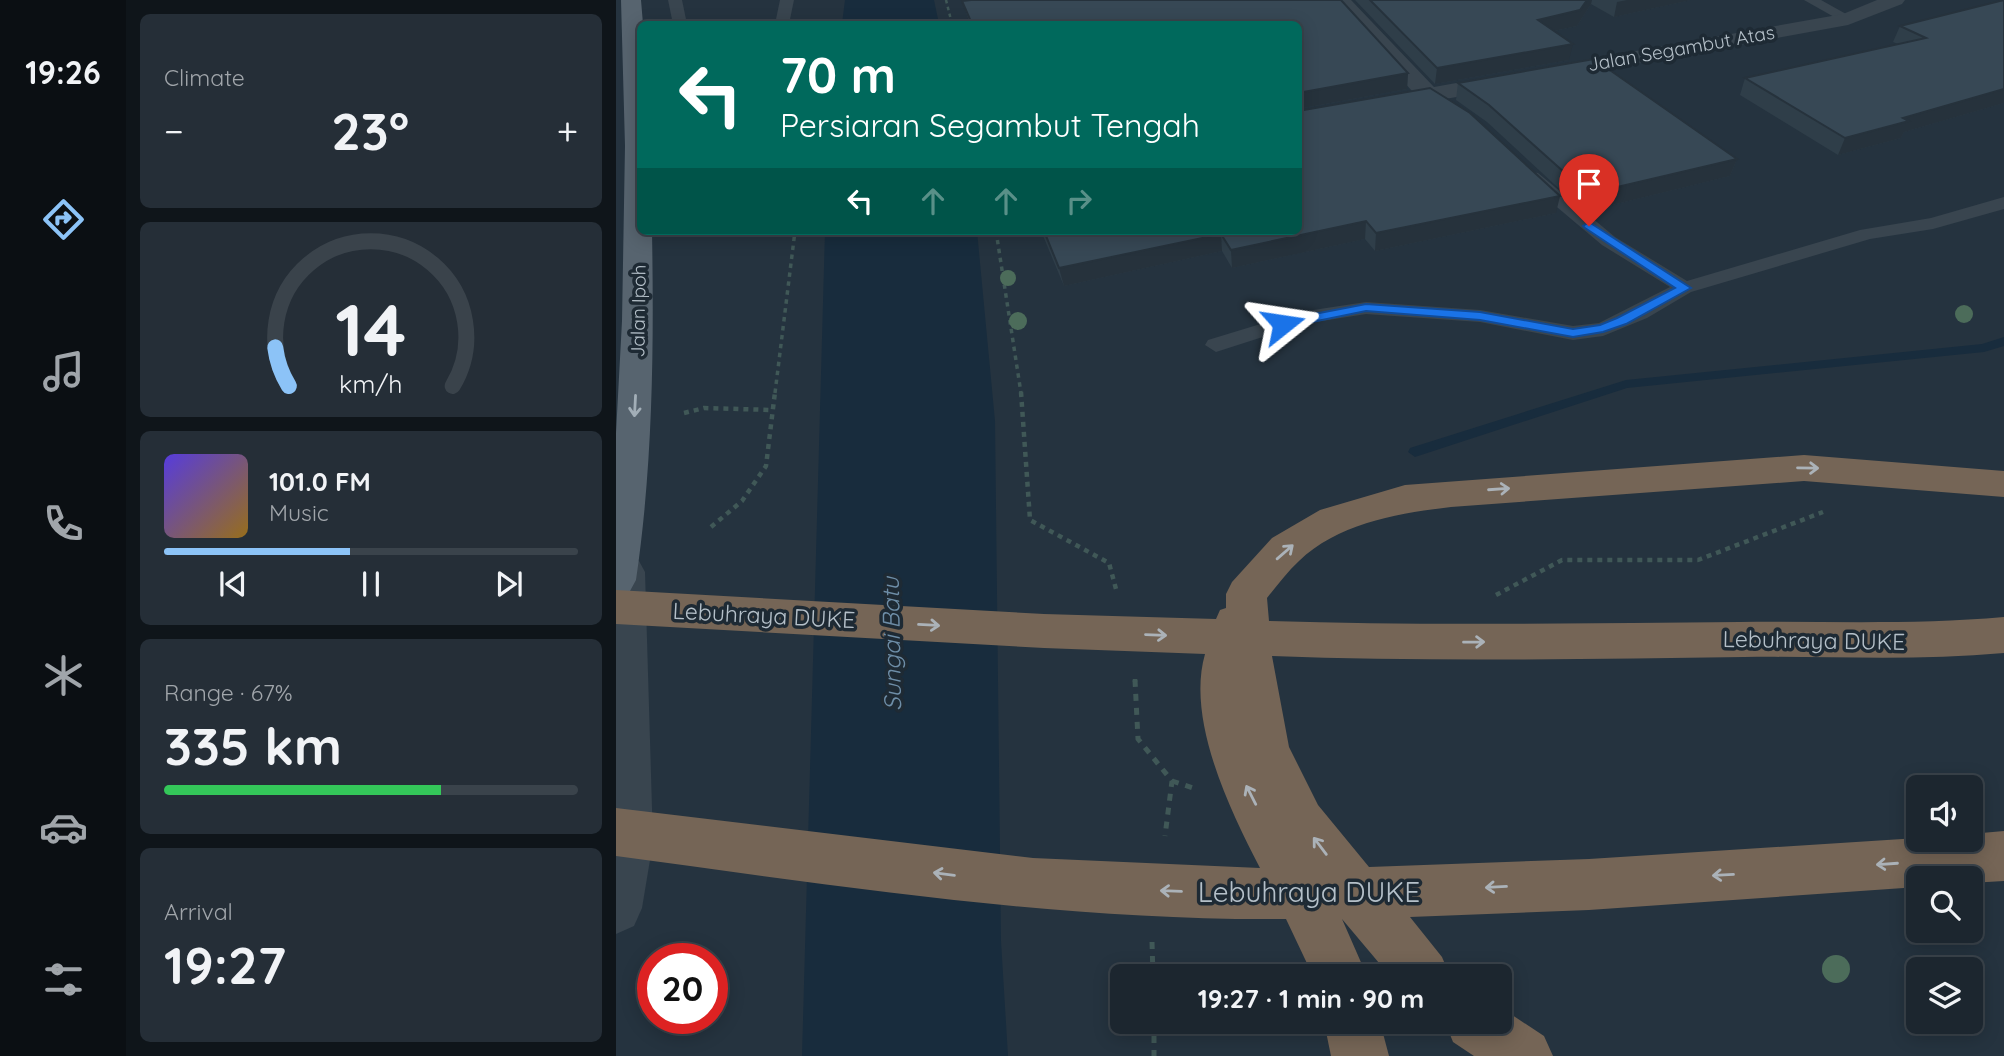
<!DOCTYPE html>
<html lang="en">
<head>
<meta charset="utf-8">
<style>
  :root { --surface:#1c262f; --page:#252e37; --text:#f1f3f6; --muted:#a0a5aa; --line:#3a434b; --accent:#8cc3f7 }
  body { margin:0; font-family:Quicksand,sans-serif; background:var(--page); color:var(--text); height:100vh; display:flex; flex-direction:column; font-size:26px; white-space:nowrap }
  * { box-sizing:border-box; margin:0 }
  p { font-size:23px; color:var(--muted) }
  .icon { flex:none; width:38px; height:38px; fill:none; stroke:currentColor; stroke-width:2; stroke-linecap:round; stroke-linejoin:round }
  .map { position:relative; flex:1; overflow:hidden }
  .drawer { display:flex; flex-direction:column; gap:14px; padding:14px; background:#0f151a; width:490px }
  .drawer>* { flex:none }
  .guide { position:absolute; left:21px; top:21px; width:665px; height:214px; border-radius:10px; box-shadow:0 4px 18px #0003,0 0 0 2px var(--line); background:#00695c; color:#fff; overflow:hidden }
  .fabs { position:absolute; left:1290px; top:775px; display:grid; gap:14px }
  .fabs a { display:grid; place-items:center; width:77px; height:77px; border-radius:10px; background:var(--surface); box-shadow:0 4px 18px #0003,0 0 0 2px var(--line); font-size:35px }
  .speed { position:absolute; left:21px; top:943px; display:flex; gap:14px; font-size:35px; font-weight:700; text-align:center }
  .speed>* { display:grid; place-content:center; width:91px; height:91px; border-radius:50%; background:var(--surface); box-shadow:0 4px 18px #0003,0 0 0 2px var(--line); line-height:1 }
  .speed .limit { border:10px solid #d22; background:#fff; color:#111 }
  .pin { position:absolute; display:grid; place-items:center; width:60px; height:60px; color:#fff; margin:-72px -30px; border-radius:50% 50% 50% 0; rotate:-45deg; box-shadow:0 0 7px #0007 }
  .pin .icon { rotate:45deg }
  .me { position:absolute; width:77px; margin:-38px; rotate:75deg; stroke-linejoin:round; filter:drop-shadow(0 0 5px #0008) }
  .turn { display:flex; align-items:center; gap:24px; height:147px; padding:0 28px; font-size:32px }
  .turn .icon { width:91px; height:91px; stroke-width:2.5 }
  .turn b { display:block; font-size:49px; line-height:60px }
  .lanes { display:flex; align-items:center; height:66px; padding:0 28px; background:#0003; justify-content:center; gap:35px; direction:ltr }
  .lanes .off { opacity:.35 }
  .big { font-size:52px; font-weight:700; line-height:1.1 }
  .drawer .card { flex:1; display:flex; flex-direction:column; justify-content:center; gap:10px; min-width:0; padding:0 24px; border-radius:10px; background:var(--page) }
  .drawer .dial { align-items:center; gap:0 }
  .dial svg { height:182px; overflow:visible; fill:none; stroke:var(--line); stroke-width:7; stroke-linecap:round; text-anchor:middle }
  .dial text { fill:var(--text); stroke:none }
  .song { display:flex; align-items:center; gap:21px }
  .cover { width:84px; height:84px; border-radius:10px; background:linear-gradient(135deg,hsl(250 70% 55%),hsl(40 70% 35%)) }
  .played { height:7px; border-radius:4px; background:linear-gradient(90deg,var(--accent) 45%,var(--line) 45%) }
  .keys { display:flex; justify-content:space-around; direction:ltr }
  .heat { display:flex; justify-content:space-between; align-items:center; font-size:38px; direction:ltr }
  .charge { height:10px; border-radius:5px; background:linear-gradient(90deg,#34c759 67%,var(--line) 0) }
  .trip { position:absolute; left:494px; top:964px; width:402px; height:70px; border-radius:10px; background:var(--surface); box-shadow:0 4px 18px #0003,0 0 0 2px var(--line); font-weight:700; line-height:70px; text-align:center }
  main { display:flex; flex:1; min-height:0 }
  .dock { display:flex; flex-direction:column; width:126px; justify-content:space-around; align-items:center; background:#0b0f13; color:var(--muted) }
  .dock .icon { width:49px; height:49px }
  .dock .selected { color:var(--accent) }
  .dock b { font-size:32px; color:var(--text) }
  .map>svg:first-child { display:block }
</style>
</head>
<body>
<main>
<nav class="dock">
<b>19:26</b>
<svg class="icon selected" aria-label="directions" viewBox="0 0 24 24"><path d="M12 3l9 9-9 9-9-9zM9 14v-3h6M13 9l2 2-2 2"/></svg>
<svg class="icon" aria-label="music" viewBox="0 0 24 24"><path d="M9 18V5l10-2v13"/><circle cx="6" cy="18" r="3"/><circle cx="16" cy="16" r="3"/></svg>
<svg class="icon" aria-label="phone" viewBox="0 0 24 24"><path d="M5 4h4l2 5-3 2q2 4 5 5l2-3 5 2v4C11 20 4 13 5 4z"/></svg>
<svg class="icon" aria-label="climate" viewBox="0 0 24 24"><path d="M12 3v18M4 7l16 10M4 17L20 7"/></svg>
<svg class="icon" aria-label="car" viewBox="0 0 24 24"><path d="M5 17H2v-5l4-1 3-4h7l3 4 3 1v5h-3M9 17h6M6 11h13"/><circle cx="7" cy="17" r="2"/><circle cx="17" cy="17" r="2"/></svg>
<svg class="icon" aria-label="filters" viewBox="0 0 24 24"><path d="M4 7h16M4 17h16"/><circle cx="9" cy="7" r="2"/><circle cx="15" cy="17" r="2"/></svg>
</nav>
<section class="drawer">
<div class="card"><p>Climate</p>
<div class="heat"><a>−</a><b class="big">23°</b><a>+</a></div>
</div>
<div class="card dial"><svg viewBox="0 0 100 80">
<path d="M14 69A42 42 0 1 1 86 69"/>
<path d="M14 69A42 42 0 0 1 8 52" stroke="#8cc3f7"/>
<text x="50" y="56" font-size="32" font-weight="700">14</text>
<text x="50" y="72" font-size="11">km/h</text>
</svg></div>
<div class="card">
<div class="song"><i class="cover"></i><div><b>101.0 FM</b><p>Music</p></div></div>
<div class="played"></div>
<div class="keys"><svg class="icon" aria-label="previous" viewBox="0 0 24 24"><path d="M18 5L8 12l10 7zM5 5v14"/></svg><svg class="icon" aria-label="pause" viewBox="0 0 24 24"><path d="M8 5v14M16 5v14"/></svg><svg class="icon" aria-label="next" viewBox="0 0 24 24"><path d="M6 5l10 7-10 7zM19 5v14"/></svg></div>
</div>
<div class="card"><p>Range · 67%</p><b class="big">335 km</b><div class="charge"></div></div>
<div class="card"><p>Arrival</p><b class="big">19:27</b></div>
</section>
<div class="map">
<svg width="1388" height="1056" viewBox="0 0 1388 1056">
  <rect width="100%" height="100%" fill="#25333f"/>
  <g fill="#182c3d">
    <path d="M 229,0 L 318,0 L 323,24 L 226,24 Z"/>
    <path d="M 209,231 L 361,231 L 379,421 L 385,941 L 392,1056 L 186,1056 Z"/>
  </g>
  <g fill="none" stroke-linecap="round" stroke-linejoin="round">
    <path fill="#182c3d" fill-rule="evenodd" d="M 1388,337 L 1388,346 L 1368,352 L 1011,388 L 799,457 L 792,452 L 794,448 L 1010,380 L 1366,344 Z"/>
    <path stroke="#405857" stroke-width="2.5" stroke-dasharray="3.5 3.5" stroke-linecap="butt" d="M 330,0 L 336,24"/>
    <g stroke="#405857" stroke-width="3.5" stroke-dasharray="4.5 4.5" stroke-linecap="butt">
      <path d="M 380,231 L 405,393"/>
      <path d="M 159,393 L 179,231"/>
    </g>
    <g stroke="#405857" stroke-width="4.5" stroke-dasharray="5 5" stroke-linecap="butt">
      <path d="M 405,392 L 414,520 L 493,563 L 500,589"/>
      <path d="M 68,413 L 88,408 L 156,410"/>
      <path d="M 95,527 L 126,501 L 150,466 L 159,392"/>
      <path d="M 880,595 L 946,560 L 1082,560 L 1207,512"/>
      <path d="M 519,679 L 519,682"/>
    </g>
    <g stroke="#405857" stroke-width="5" stroke-dasharray="7 7" stroke-linecap="butt">
      <path d="M 519,680 L 522,739 L 556,781 L 549,836"/>
      <path d="M 556,781 L 577,788"/>
      <path d="M 536,942 L 537,976"/>
      <path d="M 538,1022 L 538,1056"/>
    </g>
    <g fill="#39454f" fill-rule="evenodd">
      <path d="M 52,0 L 66,0 L 71,24 L 57,24 Z"/>
      <path d="M 164,0 L 178,0 L 173,24 L 159,24 Z"/>
      <path d="M 1188,0 L 1205,0 L 1239,19 L 1227,22 Z"/>
      <path d="M 916,172 L 922,173 L 999,237 L 1071,281 L 1244,230 L 1315,218 L 1388,197 L 1388,209 L 1317,229 L 1254,239 L 1075,292 L 1031,318 L 987,336 L 957,340 L 864,322 L 750,314 L 687,324 L 600,352 L 589,345 L 592,340 L 684,312 L 750,302 L 864,310 L 957,326 L 983,323 L 1054,287 L 986,245 L 910,181 L 907,177 Z"/>
    </g>
    <g fill="#39454f" fill-rule="evenodd">
      <path d="M 714,0 L 735,0 L 818,87 L 1227,14 L 1261,0 L 1289,0 L 1286,4 L 1232,25 L 682,126 L 682,112 L 796,91 Z"/>
      <path d="M 9,556 L 23,561 L 29,572 L 37,842 L 26,908 L 18,926 L 0,934 L 0,559 Z"/>
    </g>
    <path fill="#57646f" fill-rule="evenodd" d="M 5,0 L 25,0 L 27,24 L 24,24 L 24,231 L 36,231 C 38,348 37,464 20,580 L 14,591 L 0,596 L 0,433 L 6,321 L 9,146 Z"/>
    <g fill="#756556" fill-rule="evenodd">
      <path d="M 1188,455 L 1388,471 L 1388,497 L 1188,481 L 835,507 C 784,513 722,523 683,561 C 671,572 661,586 651,598 L 653,621 C 810,626 967,623 1124,622 C 1212,621 1300,625 1388,617 L 1388,653 C 1301,661 1215,656 1128,657 C 971,659 814,662 656,656 L 673,747 L 702,805 L 753,867 L 973,859 L 1302,838 L 1354,840 L 1354,834 L 1388,831 L 1388,881 L 1354,883 L 1354,878 L 1302,878 L 1302,887 L 973,910 L 794,917 L 826,957 L 834,976 L 774,976 L 726,919 L 751,976 L 697,976 L 670,919 C 445,921 223,886 0,856 L 0,808 L 417,858 L 644,868 C 614,810 570,720 589,654 L 428,648 L 0,624 L 0,590 L 428,614 L 600,619 L 604,610 L 610,608 L 610,594 L 616,582 L 656,538 L 704,510 L 789,485 Z"/>
      <path d="M 884,1007 L 928,1036 L 937,1056 L 858,1056 L 837,1042 L 829,1022 L 884,1022 Z"/>
      <path d="M 708,1022 L 764,1022 L 773,1056 L 715,1056 Z"/>
    </g>
  </g>
  <g fill="#4c6c5a">
    <circle cx="392" cy="278" r="8"/>
    <circle cx="1348" cy="314" r="9"/>
    <circle cx="402" cy="321" r="9"/>
    <circle cx="1220" cy="969" r="14"/>
  </g>
  <g fill="#2f3e49">
    <path d="M 354,0 L 725,0 L 792,73 L 791,89 L 682,109 L 682,24 L 354,24 L 346,1 Z"/>
    <path d="M 739,0 L 1075,0 L 998,17 L 975,4 L 961,26 L 938,31 L 953,60 L 819,84 Z"/>
    <path d="M 1388,0 L 1388,103 L 1288,132 L 1285,138 L 1222,155 L 1124,95 L 1129,78 L 1282,44 L 1277,42 L 1284,26 Z"/>
    <path d="M 842,83 L 1121,159 L 1114,176 L 976,210 L 972,207 L 964,208 L 871,122 L 840,100 Z"/>
    <path d="M 682,111 L 940,213 L 759,251 L 749,239 L 616,268 L 606,251 L 448,286 L 425,231 L 682,231 Z"/>
  </g>
  <g fill="#26323c">
    <path d="M 971,0 L 976,0 L 975,4 L 961,26 L 919,35 L 922,20 Z"/>
    <path d="M 1011,0 L 1075,0 L 998,17 L 1001,2 Z"/>
    <path d="M 957,44 L 953,60 L 819,84 L 821,68 Z"/>
    <path d="M 792,73 L 791,89 L 682,109 L 682,93 Z"/>
    <path d="M 1388,89 L 1388,103 L 1288,132 L 1285,138 L 1222,155 L 1229,138 L 1287,118 Z"/>
    <path d="M 1121,159 L 1114,176 L 976,210 L 980,192 Z"/>
    <path d="M 976,189 L 972,207 L 964,208 L 968,190 Z"/>
    <path d="M 944,196 L 940,213 L 759,251 L 760,233 Z"/>
    <path d="M 750,221 L 749,239 L 616,268 L 615,250 Z"/>
    <path d="M 605,234 L 606,251 L 448,286 L 443,268 Z"/>
  </g>
  <g fill="#374855" stroke="#26323c" stroke-width="2">
    <path d="M 355,0 L 725,0 L 792,73 L 682,93 L 682,24 L 356,24 L 346,1 Z"/>
    <path d="M 754,0 L 971,0 L 964,10 L 922,20 L 957,44 L 821,68 Z"/>
    <path d="M 1388,0 L 1388,89 L 1287,118 L 1293,121 L 1229,138 L 1129,78 L 1310,38 L 1284,26 Z"/>
    <path d="M 978,59 L 1121,159 L 980,192 L 976,189 L 968,190 L 873,105 L 842,83 Z"/>
    <path d="M 814,88 L 854,113 L 944,196 L 760,233 L 750,221 L 615,250 L 605,234 L 443,268 L 428,231 L 682,231 L 682,111 Z"/>
  </g>
  <defs><path id="oneway-shaft" d="M-6 0H5M1.5-3L5.5 0L1.5 3" fill="none" stroke-width="1.6" stroke-linecap="round" stroke-linejoin="round" transform="scale(1.75)"/></defs>
  <use stroke="#a2aeb7" href="#oneway-shaft" transform="translate(19 406) rotate(93)"/>
  <g stroke="#abb2b8">
    <use href="#oneway-shaft" transform="translate(1192 468) rotate(1)"/>
    <use href="#oneway-shaft" transform="translate(883 489) rotate(-4)"/>
    <use href="#oneway-shaft" transform="translate(669 552) rotate(-41)"/>
    <use href="#oneway-shaft" transform="translate(313 625) rotate(3)"/>
    <use href="#oneway-shaft" transform="translate(540 635) rotate(2)"/>
    <use href="#oneway-shaft" transform="translate(858 642) rotate(-1)"/>
    <use href="#oneway-shaft" transform="translate(635 795) rotate(-117)"/>
    <use href="#oneway-shaft" transform="translate(704 846) rotate(-127)"/>
    <use href="#oneway-shaft" transform="translate(1271 864) rotate(176)"/>
    <use href="#oneway-shaft" transform="translate(328 874) rotate(-173)"/>
    <use href="#oneway-shaft" transform="translate(1107 875) rotate(177)"/>
    <use href="#oneway-shaft" transform="translate(880 887) rotate(177)"/>
    <use href="#oneway-shaft" transform="translate(555 891) rotate(-178)"/>
  </g>
  <path fill="#1a73e8" stroke="#114b97" stroke-width="2" d="M 973,222 L 1075,288 L 1010,324 L 987,332 L 957,337 L 864,320 L 750,311 L 667,328 L 660,324 L 667,320 L 750,304 L 864,312 L 957,329 L 984,325 L 1001,318 L 1059,288 L 969,228 L 967,226 Z"/>
  <g text-anchor="middle" dominant-baseline="central" stroke-width="7" stroke-linejoin="round" paint-order="stroke">
    <g font-size="19" fill="#b5c0c9" stroke="#1e2a34">
      <text transform="translate(1065 48) rotate(-10)">Jalan Segambut Atas</text>
      <text transform="translate(22 311) rotate(-89)">Jalan Ipoh</text>
    </g>
    <g font-size="23" fill="#b5c0c9" stroke="#1e2a34">
      <text transform="translate(148 615) rotate(3)">Lebuhraya DUKE</text>
      <text transform="translate(1198 640) rotate(1)">Lebuhraya DUKE</text>
    </g>
    <g font-size="24" font-style="italic" fill="#6e8ea8" stroke="#1e2a34">
      <text transform="translate(275 644) rotate(-91)">Sungai Batu</text>
    </g>
    <g font-size="28" fill="#b5c0c9" stroke="#1e2a34">
      <text x="693" y="891">Lebuhraya DUKE</text>
    </g>
  </g>
</svg>
<div class="fabs">
<a><svg class="icon" aria-label="sound" viewBox="0 0 24 24"><path d="M4 9h4l5-4v14l-5-4H4zM17 9q2 3 0 6"/></svg></a>
<a><svg class="icon" aria-label="search" viewBox="0 0 24 24"><circle cx="10" cy="10" r="6"/><path d="M15 15l6 6"/></svg></a>
<a><svg class="icon" aria-label="layers" viewBox="0 0 24 24"><path d="M12 4l9 5-9 5-9-5zM3 14l9 5 9-5"/></svg></a>
</div>
<div class="speed"><div class="limit">20</div></div>
<div class="pin" style="left:973px;top:226px;background:#d93025"><svg class="icon" aria-label="arrive" viewBox="0 0 24 24"><path d="M6 21V4h12l-3 4 3 4H6"/></svg></div>
<svg class="me" style="left:667px;top:324px" viewBox="-20 -20 40 40"><path d="M0-17L14 15 0 8-14 15z" fill="#1a73e8" stroke="#fff" stroke-width="4"/></svg>
<div class="trip">19:27 · 1 min · 90 m</div>
<div class="guide">
<div class="turn"><svg class="icon" aria-label="left" viewBox="0 0 24 24"><path d="M17 20v-9H6M10 6l-5 5 5 5"/></svg><div><b>70 m</b>Persiaran Segambut Tengah</div></div>
<div class="lanes"><svg class="icon" aria-label="left" viewBox="0 0 24 24"><path d="M17 20v-9H6M10 6l-5 5 5 5"/></svg><svg class="icon off" aria-label="ahead" viewBox="0 0 24 24"><path d="M12 20V5M6 11l6-6 6 6"/></svg><svg class="icon off" aria-label="ahead" viewBox="0 0 24 24"><path d="M12 20V5M6 11l6-6 6 6"/></svg><svg class="icon off" aria-label="right" viewBox="0 0 24 24"><path d="M7 20v-9h11M14 6l5 5-5 5"/></svg></div>
</div>
</div>
</main>
</body>
</html>
